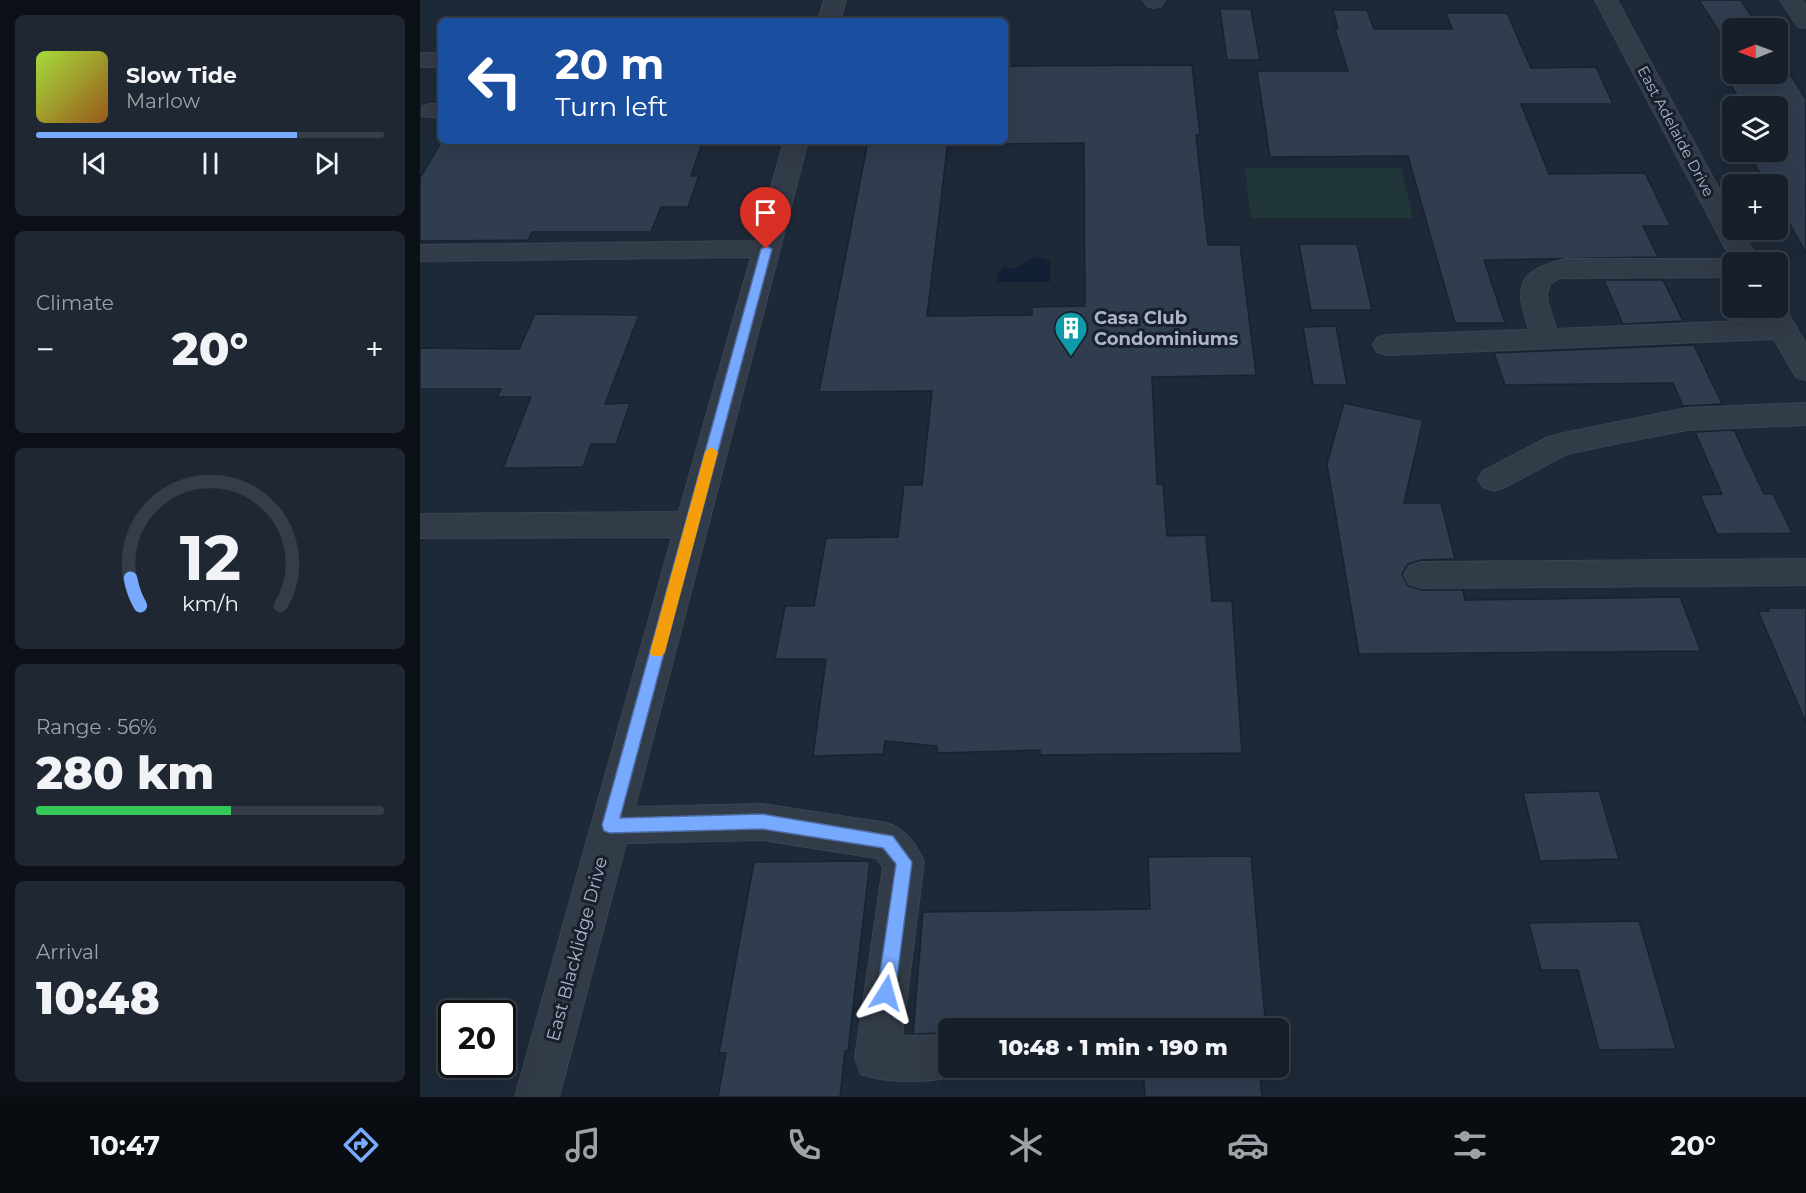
<!DOCTYPE html>
<html lang="en">
<head>
<meta charset="utf-8">
<style>
  :root { --surface:#161f2a; --page:#1f2732; --text:#f1f3f6; --muted:#9ea2a8; --line:#353d47; --accent:#7af }
  body { margin:0; font-family:Montserrat,sans-serif; background:var(--page); color:var(--text); height:100vh; display:flex; flex-direction:column; font-size:22px; white-space:nowrap }
  * { box-sizing:border-box; margin:0 }
  p { font-size:20px; color:var(--muted) }
  .icon { flex:none; width:33px; height:33px; fill:none; stroke:currentColor; stroke-width:2; stroke-linecap:round; stroke-linejoin:round }
  .map { position:relative; flex:1; overflow:hidden }
  .side { display:flex; flex-direction:column; gap:15px; padding:15px; background:#0c1117; width:420px }
  .side>* { flex:none }
  .banner { position:absolute; left:18px; top:18px; width:570px; height:126px; border-radius:9px; box-shadow:0 6px 24px #0002,0 0 0 2px var(--line); background:#1a4fa0; color:#fff; overflow:hidden }
  .needle { width:39px; rotate:269deg }
  .controls { position:absolute; left:1302px; top:18px; display:grid; gap:12px }
  .controls a { display:grid; place-items:center; width:66px; height:66px; border-radius:9px; background:var(--surface); box-shadow:0 6px 24px #0002,0 0 0 2px var(--line); font-size:30px }
  .speed { position:absolute; left:18px; top:1000px; display:flex; gap:12px; font-size:30px; font-weight:700; text-align:center }
  .speed>* { display:grid; place-content:center; width:78px; height:78px; border-radius:50%; background:var(--surface); box-shadow:0 6px 24px #0002,0 0 0 2px var(--line); line-height:1 }
  .speed .limit { border:3px solid #111; border-radius:9px; background:#fff; color:#111 }
  .pin { position:absolute; display:grid; place-items:center; width:51px; height:51px; color:#fff; margin:-62px -26px; border-radius:50% 50% 50% 0; rotate:-45deg; box-shadow:0 0 6px #0007 }
  .pin .icon { rotate:45deg }
  .me { position:absolute; width:66px; margin:-33px; rotate:8deg; stroke-linejoin:round; filter:drop-shadow(0 0 4px #0008) }
  .turn { display:flex; align-items:center; gap:21px; height:126px; padding:0 18px; font-size:27px }
  .turn .icon { width:78px; height:78px; stroke-width:2.5 }
  .turn b { display:block; font-size:42px; line-height:51px }
  .big { font-size:45px; font-weight:800; line-height:1.1 }
  .side .widget { flex:1; display:flex; flex-direction:column; justify-content:center; gap:9px; min-width:0; padding:0 21px; border-radius:9px; background:var(--page) }
  .side .dial { align-items:center; gap:0 }
  .dial svg { height:156px; overflow:visible; fill:none; stroke:var(--line); stroke-width:7; stroke-linecap:round; text-anchor:middle }
  .dial text { fill:var(--text); stroke:none }
  .song { display:flex; align-items:center; gap:18px }
  .cover { width:72px; height:72px; border-radius:9px; background:linear-gradient(135deg,hsl(80 70% 55%),hsl(30 70% 35%)) }
  .played { height:6px; border-radius:3px; background:linear-gradient(90deg,var(--accent) 75%,var(--line) 75%) }
  .keys { display:flex; justify-content:space-around; direction:ltr }
  .heat { display:flex; justify-content:space-between; align-items:center; font-size:33px; direction:ltr }
  .charge { height:9px; border-radius:4px; background:linear-gradient(90deg,#34c759 56%,var(--line) 0) }
  .trip { position:absolute; left:518px; top:1018px; width:351px; height:60px; border-radius:9px; background:var(--surface); box-shadow:0 6px 24px #0002,0 0 0 2px var(--line); font-weight:800; line-height:60px; text-align:center }
  .dock { display:flex; height:96px; justify-content:space-around; align-items:center; background:#090c11; color:var(--muted) }
  .dock .icon { width:42px; height:42px }
  .dock .active { color:var(--accent) }
  .dock b { font-size:27px; color:var(--text) }
  main { display:flex; flex:1; min-height:0 }
  .map>svg:first-child { display:block }
</style>
</head>
<body>
<main>
<section class="side">
<div class="widget">
<div class="song"><i class="cover"></i><div><b>Slow Tide</b><p>Marlow</p></div></div>
<div class="played"></div>
<div class="keys"><svg class="icon" aria-label="previous" viewBox="0 0 24 24"><path d="M18 5L8 12l10 7zM5 5v14"/></svg><svg class="icon" aria-label="pause" viewBox="0 0 24 24"><path d="M8 5v14M16 5v14"/></svg><svg class="icon" aria-label="next" viewBox="0 0 24 24"><path d="M6 5l10 7-10 7zM19 5v14"/></svg></div>
</div>
<div class="widget"><p>Climate</p>
<div class="heat"><a>−</a><b class="big">20°</b><a>+</a></div>
</div>
<div class="widget dial"><svg viewBox="0 0 100 80">
<path d="M14 69A42 42 0 1 1 86 69"/>
<path d="M14 69A42 42 0 0 1 9 55" stroke="#7af"/>
<text x="50" y="56" font-size="32" font-weight="700">12</text>
<text x="50" y="72" font-size="11">km/h</text>
</svg></div>
<div class="widget"><p>Range · 56%</p><b class="big">280 km</b><div class="charge"></div></div>
<div class="widget"><p>Arrival</p><b class="big">10:48</b></div>
</section>
<div class="map">
<svg width="1386" height="1097" viewBox="0 0 1386 1097">
  <rect width="100%" height="100%" fill="#1e2938"/>
  <path fill="#203639" d="M 825,168 L 981,168 L 993,218 L 831,218 Z"/>
  <path fill="#122036" d="M 617,256 L 630,261 L 630,282 L 577,282 L 577,274 L 584,267 L 593,269 Z"/>
  <g fill="#303d4f" stroke="#19222f" stroke-width="1.5">
    <path d="M 1279,0 L 1321,0 L 1339,28 L 1312,28 L 1312,52 Z"/>
    <path d="M 800,9 L 831,9 L 840,60 L 807,60 Z"/>
    <path d="M 913,10 L 947,10 L 954,29 L 1032,29 L 1026,13 L 1087,13 L 1111,68 L 1176,67 L 1193,104 L 1101,104 L 1129,174 L 1225,173 L 1251,226 L 1223,226 L 1238,257 L 1064,260 L 1085,323 L 1035,323 L 988,156 L 850,157 L 837,71 L 928,71 L 915,29 L 918,29 Z"/>
    <path d="M 1358,56 L 1386,99 L 1386,253 L 1358,203 L 1358,184 L 1347,184 L 1327,152 L 1358,152 L 1358,106 L 1324,106 L 1305,76 L 1358,74 Z"/>
    <path d="M 772,65 L 780,135 L 776,135 L 788,245 L 820,245 L 836,375 L 732,377 L 737,484 L 743,484 L 747,536 L 786,535 L 792,601 L 812,601 L 822,753 L 620,755 L 620,750 L 517,753 L 517,746 L 465,741 L 463,754 L 393,756 L 406,659 L 355,659 L 365,606 L 394,606 L 406,538 L 478,537 L 484,485 L 502,485 L 512,391 L 399,392 L 448,141 L 528,141 L 507,316 L 612,315 L 612,307 L 665,306 L 664,143 L 585,144 L 585,66 Z"/>
    <path d="M 22,141 L 283,141 L 271,176 L 279,176 L 268,207 L 241,207 L 231,232 L 112,232 L 108,240 L 0,241 L 0,178 Z"/>
    <path d="M 879,244 L 937,244 L 952,310 L 891,310 Z"/>
    <path d="M 1184,280 L 1243,280 L 1263,321 L 1203,324 Z"/>
    <path d="M 115,314 L 219,315 L 185,404 L 210,403 L 196,444 L 171,444 L 163,467 L 83,468 L 111,397 L 77,397 L 81,389 L 0,389 L 0,348 L 99,349 Z"/>
    <path d="M 916,326 L 927,385 L 893,385 L 883,327 Z"/>
    <path d="M 1274,345 L 1302,404 L 1263,406 L 1253,383 L 1085,385 L 1074,353 Z"/>
    <path d="M 924,403 L 1003,420 L 984,503 L 1021,503 L 1035,559 L 1001,560 L 988,564 L 982,574 L 988,586 L 1001,590 L 1043,590 L 1045,600 L 1260,597 L 1281,651 L 939,654 L 907,464 Z"/>
    <path d="M 1314,430 L 1344,494 L 1353,494 L 1372,533 L 1297,534 L 1280,495 L 1302,494 L 1275,432 Z"/>
    <path d="M 1348,608 L 1386,608 L 1386,723 L 1338,611 L 1349,611 Z"/>
    <path d="M 1179,791 L 1199,859 L 1120,861 L 1103,793 Z"/>
    <path d="M 831,856 L 846,1029 L 528,1029 L 528,1033 L 493,1034 L 503,912 L 730,909 L 728,857 Z"/>
    <path d="M 450,861 L 428,1051 L 425,1051 L 420,1097 L 298,1097 L 306,1053 L 299,1053 L 334,862 Z"/>
    <path d="M 1219,921 L 1256,1049 L 1179,1050 L 1158,970 L 1121,970 L 1109,923 Z"/>
    <path d="M 723,1068 L 839,1068 L 842,1097 L 725,1097 Z"/>
  </g>
  <g fill="none" stroke-linecap="round" stroke-linejoin="round">
    <defs>
      <g id="minor">
        <path d="M 404,0 L 426,0 L 420,21 L 398,21 Z"/>
        <path d="M 723,0 L 745,0 L 741,6 L 734,8 L 727,6 Z"/>
        <path d="M 1175,0 L 1197,0 L 1312,213 L 1312,230 L 1322,230 L 1339,262 L 1312,262 L 1312,277 L 1140,278 L 1130,284 L 1127,294 L 1128,303 L 1136,329 L 1344,320 L 1339,311 L 1341,308 L 1358,308 L 1358,303 L 1363,305 L 1386,344 L 1386,380 L 1376,377 L 1354,339 L 967,355 L 957,352 L 953,345 L 957,338 L 967,335 L 1109,330 C 1094,284 1097,272 1145,259 L 1311,259 Z"/>
        <path d="M 1360,0 L 1382,0 L 1386,6 L 1386,28 L 1378,27 Z"/>
        <rect x="0" y="53" width="21" height="14"/>
        <path d="M 10,104 L 21,104 L 21,118 L 2,116 L 2,106 Z"/>
        <path d="M 364,141 L 388,141 L 215,807 L 342,804 L 467,823 C 486,830 496,844 504,862 L 482,1036 L 528,1035 L 528,1068 L 545,1068 L 544,1073 C 518,1083 467,1084 441,1074 L 435,1058 L 463,867 L 456,858 L 342,840 L 206,843 L 139,1097 L 95,1097 L 252,537 L 0,538 L 0,514 L 259,512 L 331,257 L 0,261 L 0,245 L 336,241 Z"/>
        <path d="M 1386,403 L 1386,425 L 1267,430 L 1194,444 L 1147,454 L 1085,487 L 1074,491 L 1063,487 L 1058,479 L 1063,471 L 1128,437 L 1139,434 L 1267,408 Z"/>
        <path d="M 1386,559 L 1386,585 L 1001,588 L 989,584 L 984,575 L 989,566 L 1001,562 Z"/>
      </g>
    </defs>
    <use href="#minor" stroke="#3b4452" stroke-width="2"/>
    <use href="#minor" fill="#323b48" fill-rule="evenodd"/>
  </g>
  <path fill="#7af" stroke="#4d6ea6" stroke-width="1.5" d="M 346,246 L 352,249 L 200,818 L 342,814 L 473,836 L 492,862 L 475,993 L 472,999 L 466,1002 L 460,999 L 457,993 L 476,864 L 463,848 L 342,829 L 190,833 L 184,831 L 182,825 L 341,249 Z"/>
  <path fill="#f59e0b" d="M 291,447 L 298,452 L 245,652 L 242,656 L 232,656 L 230,652 L 285,452 Z"/>
  <defs>
    <symbol id="building-pin" viewBox="-11 -11 22 30"><path d="M0 17L-7.5 6A9.5 9.5 0 1 1 7.5 6Z" fill="#0f9aa8" stroke="#18202d"/><path d="M-4-6H4V6H1V3H-1V6H-4ZM-2.5-4.3h1.7v1.8h-1.7ZM.8-4.3h1.7v1.8H.8ZM-2.5-1h1.7V.8h-1.7ZM.8-1h1.7V.8H.8Z" fill="#fff"/></symbol>
  </defs>
  <g fill-rule="evenodd">
    <use href="#building-pin" x="632" y="309" width="38" height="52"/>
  </g>
  <g text-anchor="middle" dominant-baseline="central" stroke-width="6" stroke-linejoin="round" paint-order="stroke">
    <g font-size="15" fill="#acb5c6" stroke="#18202d">
      <text transform="translate(1256 131) rotate(62)">East Adelaide Drive</text>
    </g>
    <g font-size="18" font-weight="bold" fill="#acb5c6" stroke="#18202d" text-anchor="start">
      <text x="674" y="318">Casa Club<tspan x="674" dy="21">Condominiums</tspan></text>
    </g>
    <g font-size="18" fill="#acb5c6" stroke="#18202d">
      <text transform="translate(157 949) rotate(-75)">East Blacklidge Drive</text>
    </g>
  </g>
</svg>
<div class="controls">
<a><svg class="needle" viewBox="-14 -14 28 28"><path d="M0-13l5 13h-10z" fill="#e53935"/><path d="M0 13l5-13h-10z" fill="#9ea2a8"/></svg></a>
<a><svg class="icon" aria-label="layers" viewBox="0 0 24 24"><path d="M12 4l9 5-9 5-9-5zM3 14l9 5 9-5"/></svg></a>
<a>+</a>
<a>−</a>
</div>
<div class="speed"><div class="limit">20</div></div>
<div class="pin" style="left:346px;top:249px;background:#d93025"><svg class="icon" aria-label="arrive" viewBox="0 0 24 24"><path d="M6 21V4h12l-3 4 3 4H6"/></svg></div>
<svg class="me" style="left:466px;top:993px" viewBox="-20 -20 40 40"><path d="M0-17L14 15 0 8-14 15z" fill="#7af" stroke="#fff" stroke-width="4"/></svg>
<div class="trip">10:48 · 1 min · 190 m</div>
<div class="banner">
<div class="turn"><svg class="icon" aria-label="left" viewBox="0 0 24 24"><path d="M17 20v-9H6M10 6l-5 5 5 5"/></svg><div><b>20 m</b>Turn left</div></div>
</div>
</div>
</main>
<nav class="dock">
<b>10:47</b>
<svg class="icon active" aria-label="directions" viewBox="0 0 24 24"><path d="M12 3l9 9-9 9-9-9zM9 14v-3h6M13 9l2 2-2 2"/></svg>
<svg class="icon" aria-label="music" viewBox="0 0 24 24"><path d="M9 18V5l10-2v13"/><circle cx="6" cy="18" r="3"/><circle cx="16" cy="16" r="3"/></svg>
<svg class="icon" aria-label="phone" viewBox="0 0 24 24"><path d="M5 4h4l2 5-3 2q2 4 5 5l2-3 5 2v4C11 20 4 13 5 4z"/></svg>
<svg class="icon" aria-label="climate" viewBox="0 0 24 24"><path d="M12 3v18M4 7l16 10M4 17L20 7"/></svg>
<svg class="icon" aria-label="car" viewBox="0 0 24 24"><path d="M5 17H2v-5l4-1 3-4h7l3 4 3 1v5h-3M9 17h6M6 11h13"/><circle cx="7" cy="17" r="2"/><circle cx="17" cy="17" r="2"/></svg>
<svg class="icon" aria-label="filters" viewBox="0 0 24 24"><path d="M4 7h16M4 17h16"/><circle cx="9" cy="7" r="2"/><circle cx="15" cy="17" r="2"/></svg>
<b>20°</b>
</nav>
</body>
</html>
